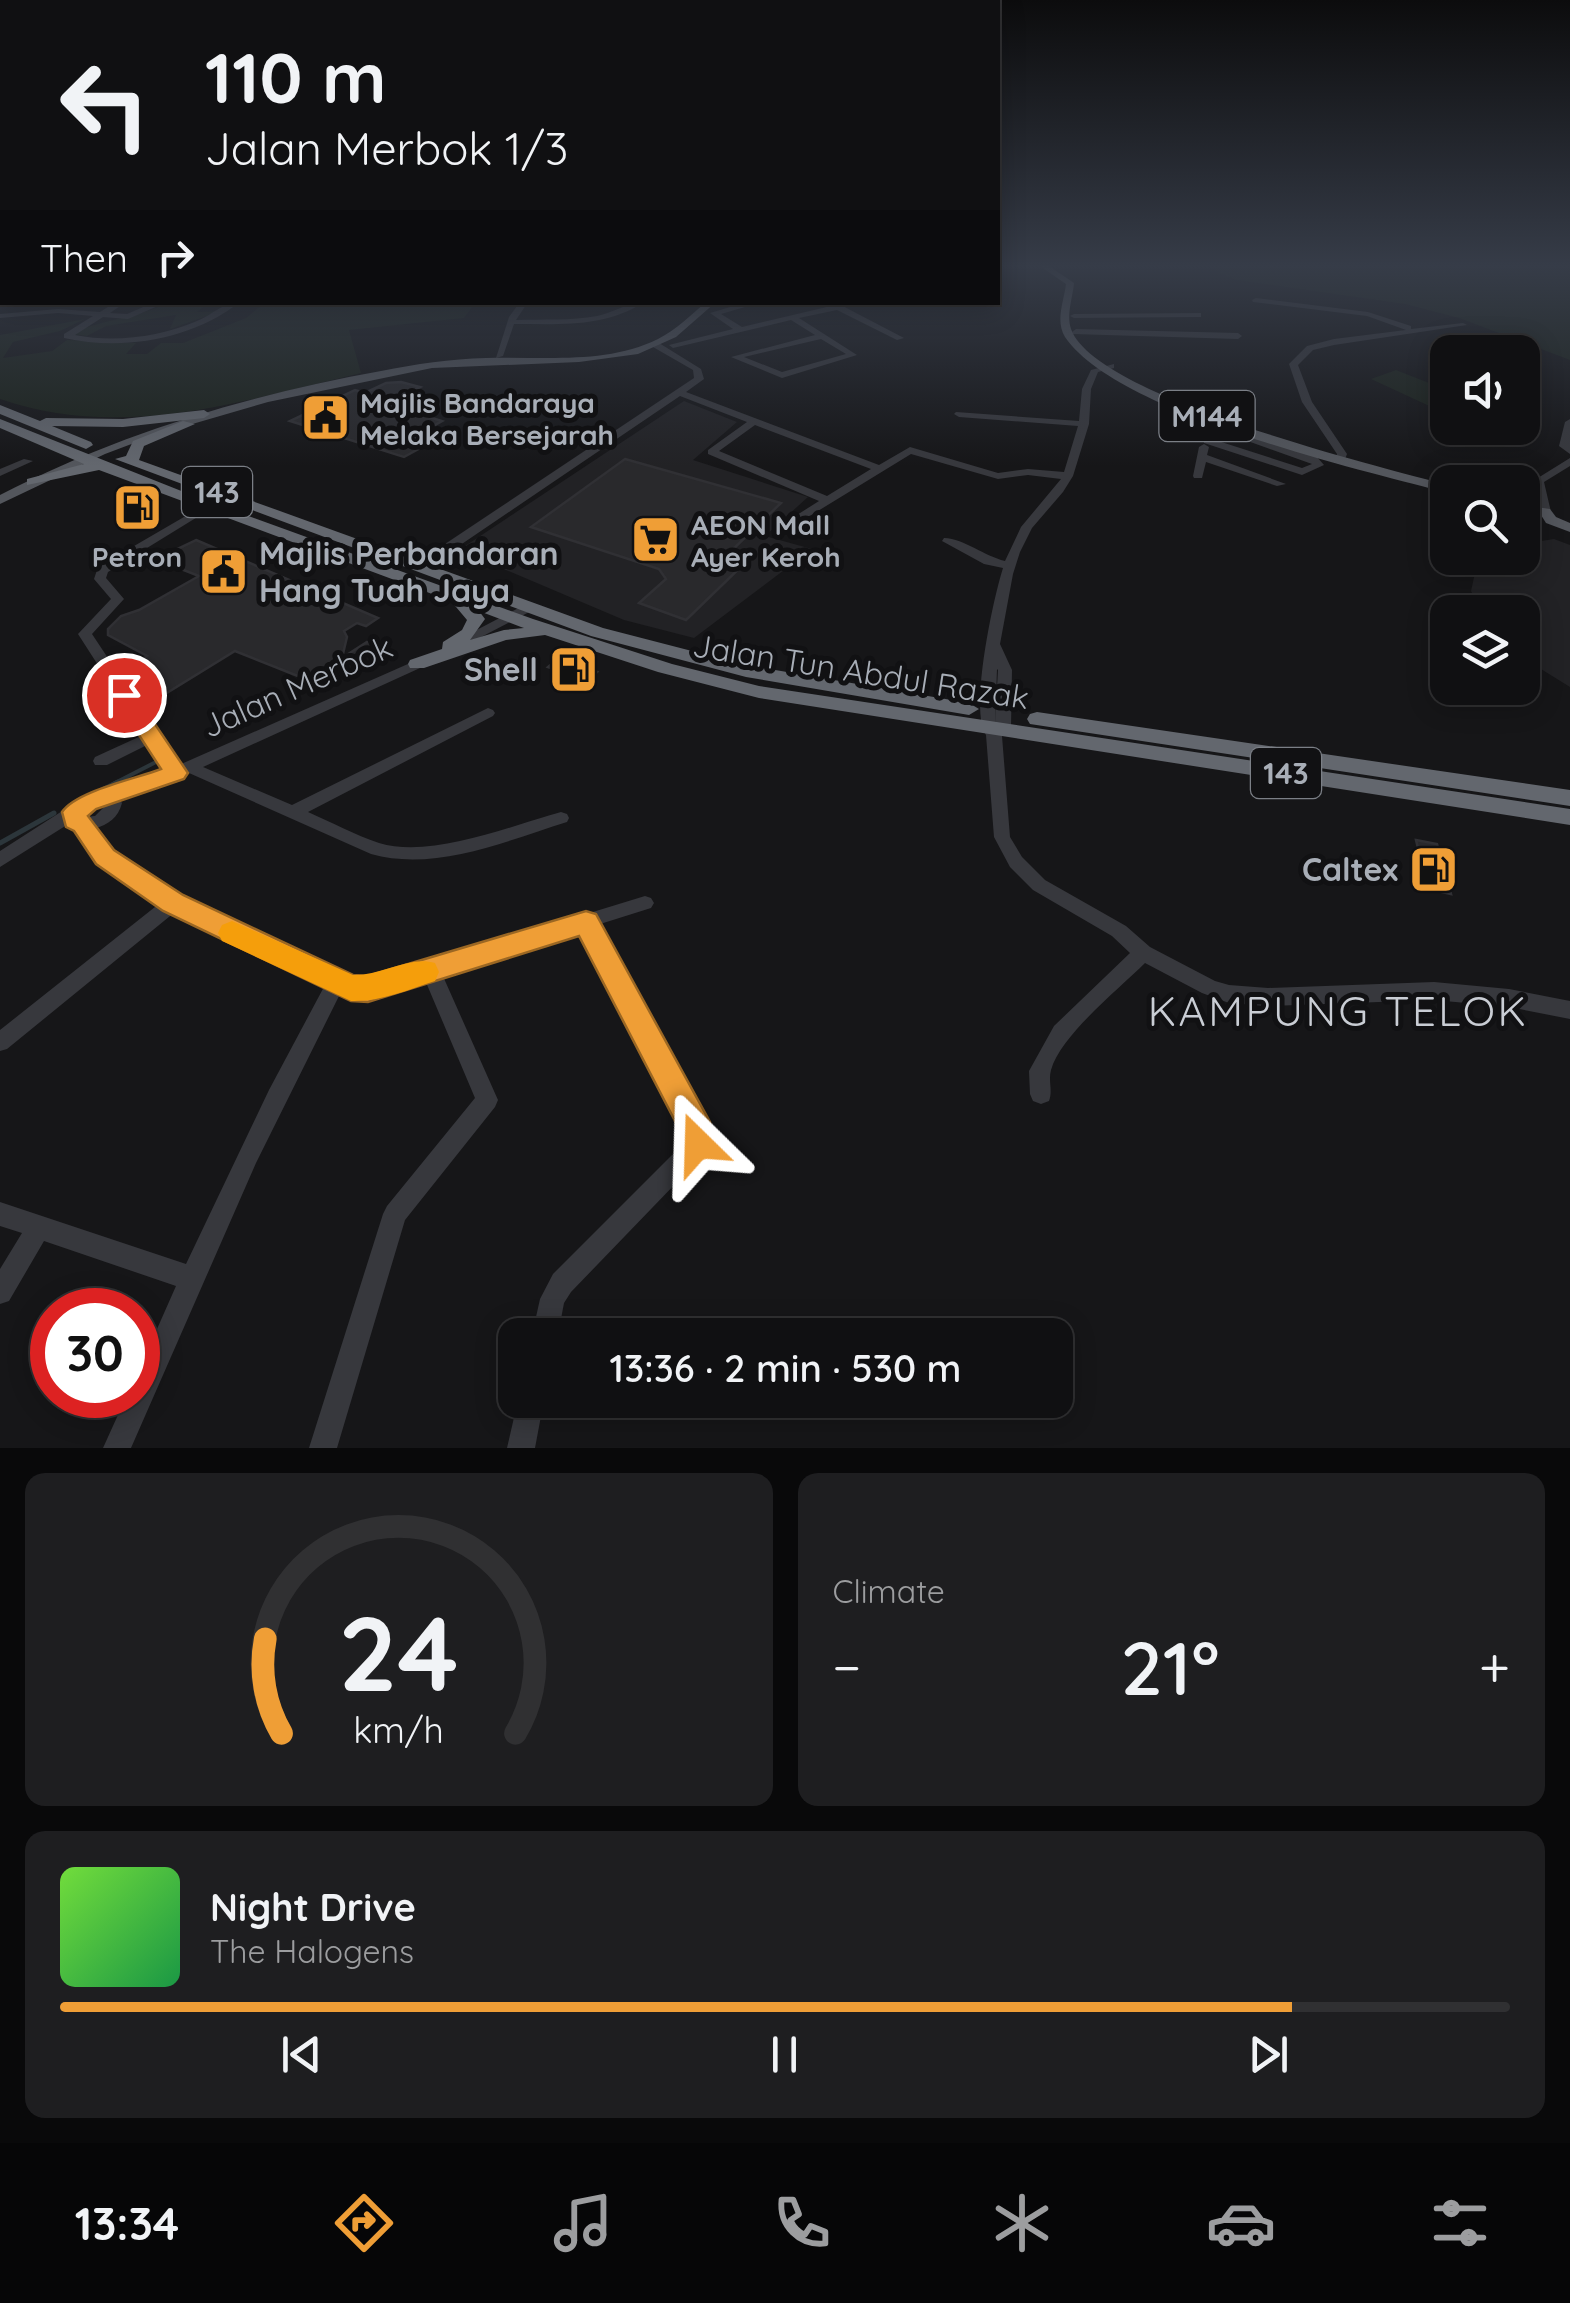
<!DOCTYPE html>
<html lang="en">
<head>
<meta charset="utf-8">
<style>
  :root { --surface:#101012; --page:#1e1e20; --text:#f1f3f6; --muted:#9c9d9f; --line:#303032; --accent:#ef9e36 }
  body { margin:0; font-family:Quicksand,sans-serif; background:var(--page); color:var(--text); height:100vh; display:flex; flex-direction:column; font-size:38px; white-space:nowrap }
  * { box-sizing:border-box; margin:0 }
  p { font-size:32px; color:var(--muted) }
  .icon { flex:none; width:55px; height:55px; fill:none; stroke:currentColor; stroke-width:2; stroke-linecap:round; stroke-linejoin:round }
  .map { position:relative; height:1448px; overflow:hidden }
  .sheet { display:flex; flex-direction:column; gap:25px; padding:25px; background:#09090a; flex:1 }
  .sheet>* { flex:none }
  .guide { position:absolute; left:0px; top:0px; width:1000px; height:305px; box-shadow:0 5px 25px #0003,0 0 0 2px var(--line); background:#101012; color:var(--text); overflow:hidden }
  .fabs { position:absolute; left:1430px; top:335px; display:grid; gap:20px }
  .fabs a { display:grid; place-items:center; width:110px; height:110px; border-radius:20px; background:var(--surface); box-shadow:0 5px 25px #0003,0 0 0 2px var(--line); font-size:50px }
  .speed { position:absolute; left:30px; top:1288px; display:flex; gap:20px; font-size:50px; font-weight:700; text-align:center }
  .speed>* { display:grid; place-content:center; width:130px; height:130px; border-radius:50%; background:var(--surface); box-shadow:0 5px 25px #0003,0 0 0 2px var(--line); line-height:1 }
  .speed .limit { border:15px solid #d22; background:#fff; color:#111 }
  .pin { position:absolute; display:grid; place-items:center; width:85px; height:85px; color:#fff; margin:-42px; border:5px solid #fff; border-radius:50%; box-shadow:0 2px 10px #0007 }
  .me { position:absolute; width:110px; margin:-55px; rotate:338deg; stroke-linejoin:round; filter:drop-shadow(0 0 8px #0008) }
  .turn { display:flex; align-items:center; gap:35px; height:210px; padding:0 40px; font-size:45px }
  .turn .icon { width:130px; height:130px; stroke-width:2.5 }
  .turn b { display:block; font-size:70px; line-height:85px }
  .then { display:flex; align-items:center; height:95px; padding:0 40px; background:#0003; gap:20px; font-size:38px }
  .big { font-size:75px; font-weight:600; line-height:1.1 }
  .sheet .card { flex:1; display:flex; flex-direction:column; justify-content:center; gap:15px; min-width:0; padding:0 35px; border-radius:20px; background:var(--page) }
  .sheet .dial { align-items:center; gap:0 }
  .dial svg { height:260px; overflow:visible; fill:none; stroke:var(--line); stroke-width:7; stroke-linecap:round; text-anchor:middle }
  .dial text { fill:var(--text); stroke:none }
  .song { display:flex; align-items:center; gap:30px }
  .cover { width:120px; height:120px; border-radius:15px; background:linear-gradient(135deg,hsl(100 70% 55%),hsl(140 70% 35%)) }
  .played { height:10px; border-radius:5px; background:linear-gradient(90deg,var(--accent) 85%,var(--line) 85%) }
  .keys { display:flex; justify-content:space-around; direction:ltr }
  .heat { display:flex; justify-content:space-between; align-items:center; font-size:55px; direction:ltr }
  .sheet .tiles { flex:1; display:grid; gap:25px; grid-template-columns:1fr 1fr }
  .card:last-child { grid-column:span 2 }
  .trip { position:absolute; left:498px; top:1318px; width:575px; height:100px; border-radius:20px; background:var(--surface); box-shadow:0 5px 25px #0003,0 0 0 2px var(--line); font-weight:600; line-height:100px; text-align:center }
  .dock { display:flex; height:160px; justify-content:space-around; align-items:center; background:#060607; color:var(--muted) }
  .dock .icon { width:70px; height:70px }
  .dock .current { color:var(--accent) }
  .dock b { font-size:45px; color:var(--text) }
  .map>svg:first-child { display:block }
</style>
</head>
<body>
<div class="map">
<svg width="1570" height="1448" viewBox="0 0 1570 1448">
  <rect width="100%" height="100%" fill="#161618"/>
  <g fill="#222225">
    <path d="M 684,401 L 737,422 L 693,460 L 808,497 L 765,536 L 812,549 L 694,638 L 624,620 L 459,550 Z"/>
    <path d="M 1554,539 L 1570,545 L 1570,687 L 1523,658 L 1522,612 L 1482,612 L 1471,591 L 1475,573 L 1486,558 L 1522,558 L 1523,544 Z"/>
  </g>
  <g fill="#1c231c">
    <path d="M 1209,264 L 1570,264 L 1570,360 L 1459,318 L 1405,304 L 1236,280 L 1218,273 Z"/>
    <path d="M 167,303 L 208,303 L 197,312 L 221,311 L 170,329 L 176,315 L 106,326 L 87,336 L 72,334 C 103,318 136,319 167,303 Z"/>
    <path d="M 264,303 L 475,303 L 464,318 L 349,330 L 361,373 C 243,401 120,441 0,399 L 0,335 L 85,319 L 60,331 L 13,342 L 3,358 L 52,351 L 67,340 L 136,343 L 126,354 L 147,354 L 161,343 L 183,343 L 246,318 Z"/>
    <path d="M 1396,370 L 1447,390 L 1447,408 L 1440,411 L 1371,379 Z"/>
  </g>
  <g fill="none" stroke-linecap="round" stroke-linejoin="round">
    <path stroke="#2c363b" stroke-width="4" d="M 113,784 L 154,763"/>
    <g stroke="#2c363b" stroke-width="5">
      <path d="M 94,794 L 118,782"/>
      <path d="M 0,843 L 54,813"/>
    </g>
  </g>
  <g fill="#29292c" stroke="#303034" stroke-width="2.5">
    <path d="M 401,382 L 420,387 L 401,396 L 432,405 L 416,413 L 442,421 L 414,437 L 431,442 L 404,457 L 290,421 L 355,390 L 365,393 L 386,383 Z"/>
    <path d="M 625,459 L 781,503 L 730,552 L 750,558 L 686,620 L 639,603 L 666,579 L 659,569 L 531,527 Z"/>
    <path d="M 196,540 L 378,618 L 366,626 L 357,623 L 344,631 L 347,637 L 342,658 L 367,642 L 377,647 L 313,682 L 235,651 L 165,694 L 142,682 L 154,674 L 134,665 L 147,656 L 108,635 L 108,629 L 121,616 L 139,610 L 199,576 L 163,562 L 165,555 Z"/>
    <path d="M 559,658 L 597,672 L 587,681 L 548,667 Z"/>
    <path d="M 1416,840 L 1437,844 L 1451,894 L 1428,889 Z"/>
  </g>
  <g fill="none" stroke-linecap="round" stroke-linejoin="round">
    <g fill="#37383d" fill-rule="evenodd">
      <rect x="0" y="266" width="2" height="4"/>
      <rect x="0" y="282" width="2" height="5"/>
      <path d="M 1256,298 L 1368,312 L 1411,326 L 1411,329 L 1463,323 L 1467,325 L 1334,345 L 1313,350 L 1298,365 L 1312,402 L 1347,454 L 1344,462 L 1340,463 L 1335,460 L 1337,454 L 1302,402 L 1289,364 L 1307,346 L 1334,339 L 1406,330 L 1367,316 L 1253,302 L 1252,300 Z"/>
      <path d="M 0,300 L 2,300 L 2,302 L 7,302 L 0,305 Z"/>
      <path d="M 116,302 L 126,302 L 110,313 L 127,314 L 155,302 L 167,302 L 128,319 L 103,317 L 75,335 C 115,343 159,337 197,321 C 212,315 224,302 240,302 C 191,340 123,351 64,338 L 64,334 L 93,316 L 58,313 L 0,318 L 0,314 L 58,309 L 100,312 Z"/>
      <path d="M 520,302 L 528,302 L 516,320 C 543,319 571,321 597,316 C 613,313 628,302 644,302 C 605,328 559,324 514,324 L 503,356 L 496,358 L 509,317 Z"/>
      <path d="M 747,302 L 762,302 L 721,314 L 742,327 L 831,306 L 829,302 L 835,302 L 904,338 L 897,340 L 837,310 L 799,318 L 857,355 L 782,378 L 731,357 L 815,335 L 791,320 L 673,348 L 669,345 L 733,329 L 710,313 ZM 821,339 L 846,354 L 782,372 L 744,357 Z"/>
      <path d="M 1201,313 L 1201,317 L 1198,317 L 1074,318 L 1070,316 L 1074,314 Z"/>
      <path d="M 1076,329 L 1238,333 L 1242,336 L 1238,339 L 1073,334 L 1072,332 Z"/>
      <path d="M 653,343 L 659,343 L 701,369 L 704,379 L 686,392 L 879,465 L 910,447 L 998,473 L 1028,469 L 1064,472 L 1078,426 L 959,417 L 954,414 L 956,412 L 1079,421 L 1082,389 L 1091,370 L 1114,364 L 1114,368 L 1098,372 L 1091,389 L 1089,424 L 1073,476 L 1063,492 L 1032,528 L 1020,552 L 1013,574 L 1000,644 L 1012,670 L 1011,727 L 1002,736 L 1010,837 L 1022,857 L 1045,880 L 1126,926 L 1150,947 L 1215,981 L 1229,985 L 1268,988 L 1434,982 L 1509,989 L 1570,1001 L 1570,1019 L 1509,1007 L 1434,1000 L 1268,1006 L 1229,1003 L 1202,993 L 1145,963 C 1118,990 1061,1035 1051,1070 C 1048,1081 1053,1090 1049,1101 L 1041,1104 L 1033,1101 L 1030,1094 L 1029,1071 L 1054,1026 L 1130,953 L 1112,936 L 1033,890 L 1010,867 L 994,837 L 986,735 C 969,711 993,599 1003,568 L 984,564 L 942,541 L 944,538 C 965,539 984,556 1005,561 L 1021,527 L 1061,479 L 1028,475 L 998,479 L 911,454 L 782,533 L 776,529 L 778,527 L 819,501 L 708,454 L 708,450 L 747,422 L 680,396 L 450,552 L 397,561 L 391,557 L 397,553 L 442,546 L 694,378 L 693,370 L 653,347 ZM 755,425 L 871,469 L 827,496 L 719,451 ZM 997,669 L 998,670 L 995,725 Z"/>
      <path d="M 1570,419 L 1570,454 L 1559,446 L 1565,422 Z"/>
      <path d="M 1221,425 L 1317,457 L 1324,465 L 1302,475 L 1204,443 L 1204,439 L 1212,439 L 1302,468 L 1312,464 L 1217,430 L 1217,426 Z"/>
      <path d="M 1204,444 L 1209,447 L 1207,455 L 1286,484 L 1277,486 L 1206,462 L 1202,478 L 1194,478 L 1193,476 L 1199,447 Z"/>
      <path d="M 1570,458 L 1570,466 L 1544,482 L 1551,512 L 1545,515 L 1541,514 L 1533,481 Z"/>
      <path d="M 24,459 L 33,461 L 0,476 L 0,469 Z"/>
      <path d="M 208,503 L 212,504 L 212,508 L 108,572 L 106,578 L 124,599 L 92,634 L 179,765 L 426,656 L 431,657 L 433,660 L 431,663 L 203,767 L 292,805 L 488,708 L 493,710 L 495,713 L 493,716 L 308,812 C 331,822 355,835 379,843 C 431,859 510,826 561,812 L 567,814 L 569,818 L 567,822 C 506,841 435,872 371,854 L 189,773 L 120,800 L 122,803 C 118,818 109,824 94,829 L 111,852 L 179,898 L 353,980 L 368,981 L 645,896 L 651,898 L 654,903 L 651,908 L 597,925 L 709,1133 L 709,1144 L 706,1152 L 571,1292 L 564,1303 L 558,1335 L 532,1335 L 540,1299 L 553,1274 L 687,1140 L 687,1134 L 581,930 L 442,974 L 498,1100 L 495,1107 L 405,1220 L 337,1448 L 309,1448 L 383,1214 L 387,1206 L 475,1098 L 425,980 C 398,988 368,1004 341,992 L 256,1163 L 131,1448 L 103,1448 L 127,1395 L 138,1395 L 138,1372 L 176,1286 L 44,1241 L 9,1301 L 0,1304 L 0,1269 L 22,1233 L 0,1226 L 0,1202 L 186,1264 L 269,1090 L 325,985 L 175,912 L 7,1049 L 0,1051 L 0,1030 L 160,903 L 99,862 L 70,823 L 0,867 L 0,851 L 84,797 L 106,793 L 166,771 L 149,744 L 107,765 L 95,765 L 93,761 L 95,757 L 143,735 L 78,634 L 111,599 L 94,579 L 98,567 ZM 102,804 L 105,806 L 95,816 L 85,817 L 84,813 Z"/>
      <path d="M 528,603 L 533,604 L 535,607 L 533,610 L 460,648 L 455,649 L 448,645 Z"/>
      <path d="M 518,1400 L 544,1400 L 535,1448 L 507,1448 Z"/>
    </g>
    <g fill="#53565c" fill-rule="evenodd">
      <path d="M 1037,264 L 1046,264 L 1074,283 C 1073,297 1066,314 1071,329 C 1095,397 1377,466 1448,485 L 1448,493 C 1356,469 1117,413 1065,337 C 1055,321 1064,301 1066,284 Z"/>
      <path d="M 706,302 L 716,302 L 676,337 L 638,354 L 579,362 L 432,368 L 268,402 L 158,434 L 105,454 L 0,504 L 0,495 C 120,433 248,395 381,371 C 416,364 450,359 486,358 C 542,356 606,365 658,339 C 676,330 691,315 706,302 Z"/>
      <path d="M 1522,505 L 1550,509 L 1556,517 L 1570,523 L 1570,532 L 1546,523 L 1541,515 L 1522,513 Z"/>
    </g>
    <g fill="#63676e" fill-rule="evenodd">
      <path d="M 0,405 L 40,421 L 46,418 L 123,419 L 204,410 L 210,414 L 204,418 L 123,427 L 52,426 L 91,442 L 93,445 L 86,449 L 0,414 Z"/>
      <path d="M 0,419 L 199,498 L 533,619 L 672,664 L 759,686 L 1570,809 L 1570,825 L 759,698 L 658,672 L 545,635 L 506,640 L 424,668 L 410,668 L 408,664 L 410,660 L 442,649 L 443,642 L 462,630 L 467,620 L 451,601 L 99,470 L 27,485 L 27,479 L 84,464 L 0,428 ZM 479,611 L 521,627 L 524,628 L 504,630 L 470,640 L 485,619 Z"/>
      <path d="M 183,421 L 195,424 L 144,446 L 139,460 L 603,628 L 746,665 L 969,703 L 979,709 L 969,715 L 746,677 L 591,636 L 115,459 L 126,456 L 133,441 Z"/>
      <path d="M 1037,712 L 1570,790 L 1570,806 L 1030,724 L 1027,719 L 1030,714 Z"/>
    </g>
  </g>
  <linearGradient id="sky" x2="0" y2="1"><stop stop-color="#0c0c0d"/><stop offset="0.57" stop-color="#363c48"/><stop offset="1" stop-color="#363c48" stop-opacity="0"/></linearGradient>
  <rect width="1570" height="466" fill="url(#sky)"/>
  <path fill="#ef9e36" stroke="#9b6723" stroke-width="2.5" d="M 124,688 L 132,690 L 188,773 L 184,779 L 96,809 L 88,816 L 114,850 L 183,895 L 353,975 L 368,976 L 586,911 L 596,914 L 710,1122 L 715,1144 L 710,1156 L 698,1161 L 687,1156 L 675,1121 L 579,936 L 368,1002 L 351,1001 L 163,911 L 96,864 L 74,831 L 66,827 L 62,812 C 76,791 135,779 161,769 L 113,695 Z"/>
  <path fill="#f59e0b" d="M 232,921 L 353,975 C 380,976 410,955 435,963 L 439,972 L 435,981 C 408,990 379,1002 351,1001 L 222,941 L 218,933 L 222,925 Z"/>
  <defs>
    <symbol id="civic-square" viewBox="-11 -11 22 22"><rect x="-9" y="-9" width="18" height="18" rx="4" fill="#ef9e36" stroke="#111113"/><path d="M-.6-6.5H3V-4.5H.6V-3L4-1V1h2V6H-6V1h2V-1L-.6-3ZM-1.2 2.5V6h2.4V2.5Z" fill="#111"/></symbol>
    <symbol id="fuel-square" viewBox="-11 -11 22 22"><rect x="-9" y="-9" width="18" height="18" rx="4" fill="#ef9e36" stroke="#111113"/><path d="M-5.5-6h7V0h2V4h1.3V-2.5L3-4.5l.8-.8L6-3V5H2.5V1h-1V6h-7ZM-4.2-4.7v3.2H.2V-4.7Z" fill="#111"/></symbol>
    <symbol id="supermarket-square" viewBox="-11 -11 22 22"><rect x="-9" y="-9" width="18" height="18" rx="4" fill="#ef9e36" stroke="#111113"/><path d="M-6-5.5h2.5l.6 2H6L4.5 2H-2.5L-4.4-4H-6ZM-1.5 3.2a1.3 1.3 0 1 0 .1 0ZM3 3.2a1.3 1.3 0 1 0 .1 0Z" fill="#111"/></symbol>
  </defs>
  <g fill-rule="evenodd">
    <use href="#civic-square" x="298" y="390" width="55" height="55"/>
    <use href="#fuel-square" x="110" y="480" width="55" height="55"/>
    <use href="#supermarket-square" x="628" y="512" width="55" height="55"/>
    <use href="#civic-square" x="196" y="544" width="55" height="55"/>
    <use href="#fuel-square" x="546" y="642" width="55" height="55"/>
    <use href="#fuel-square" x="1406" y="842" width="55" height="55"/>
  </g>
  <g text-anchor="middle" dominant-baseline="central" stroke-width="10" stroke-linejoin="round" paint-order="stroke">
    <g font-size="28" font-weight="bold" fill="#a8aeb7" stroke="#111113" text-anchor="start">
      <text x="360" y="402">Majlis Bandaraya<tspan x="360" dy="32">Melaka Bersejarah</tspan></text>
      <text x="691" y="524">AEON Mall<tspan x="691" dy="32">Ayer Keroh</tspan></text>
      <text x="137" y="556" text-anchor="middle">Petron</text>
    </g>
    <g fill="#111113" stroke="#7b7f86" stroke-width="2.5">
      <rect x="1159.5" y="391" width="95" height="50" rx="8"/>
      <rect x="182" y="467" width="70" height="50" rx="8"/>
      <rect x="1251" y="748" width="70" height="50" rx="8"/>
    </g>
    <g font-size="30" font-weight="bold" fill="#a8aeb7">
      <text x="1207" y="416">M144</text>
      <text x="217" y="492">143</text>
      <text x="1286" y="773">143</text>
    </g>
    <g font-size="32" font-weight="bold" fill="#a8aeb7" stroke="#111113" text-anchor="end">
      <text x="259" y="553" text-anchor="start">Majlis Perbandaran<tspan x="259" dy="37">Hang Tuah Jaya</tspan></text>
      <text x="538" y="669">Shell</text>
      <text x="1398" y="869">Caltex</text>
    </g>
    <g font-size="32" fill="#a8aeb7" stroke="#111113">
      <text transform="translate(861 671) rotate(9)">Jalan Tun Abdul Razak</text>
      <text transform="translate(297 686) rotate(-24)">Jalan Merbok</text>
    </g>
    <g font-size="42" letter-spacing="2.5" fill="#c9cdd4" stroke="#111113">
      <text x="1338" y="1010">KAMPUNG TELOK</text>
    </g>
  </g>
</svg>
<div class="fabs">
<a><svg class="icon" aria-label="sound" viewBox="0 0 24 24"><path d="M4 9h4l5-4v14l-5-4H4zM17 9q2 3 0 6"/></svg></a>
<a><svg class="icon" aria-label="search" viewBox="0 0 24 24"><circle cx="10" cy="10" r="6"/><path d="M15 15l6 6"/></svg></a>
<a><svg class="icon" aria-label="layers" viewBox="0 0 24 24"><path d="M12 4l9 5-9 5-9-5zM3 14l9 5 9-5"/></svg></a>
</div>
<div class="speed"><div class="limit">30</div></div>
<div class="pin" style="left:124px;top:695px;background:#d93025"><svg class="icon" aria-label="arrive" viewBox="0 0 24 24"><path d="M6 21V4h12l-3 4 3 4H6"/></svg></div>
<svg class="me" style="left:698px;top:1144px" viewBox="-20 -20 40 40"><path d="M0-17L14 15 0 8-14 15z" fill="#ef9e36" stroke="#fff" stroke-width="4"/></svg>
<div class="trip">13:36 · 2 min · 530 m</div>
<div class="guide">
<div class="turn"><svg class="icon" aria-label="left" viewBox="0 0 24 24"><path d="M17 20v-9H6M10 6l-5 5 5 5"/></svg><div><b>110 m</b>Jalan Merbok 1/3</div></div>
<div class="then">Then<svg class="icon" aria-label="right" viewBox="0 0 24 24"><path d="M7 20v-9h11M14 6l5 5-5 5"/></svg></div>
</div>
</div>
<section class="sheet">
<div class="tiles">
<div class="card dial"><svg viewBox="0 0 100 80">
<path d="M14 69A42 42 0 1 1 86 69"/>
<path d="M14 69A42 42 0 0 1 9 40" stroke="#ef9e36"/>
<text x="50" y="56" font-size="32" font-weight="700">24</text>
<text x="50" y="72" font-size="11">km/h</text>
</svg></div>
<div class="card"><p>Climate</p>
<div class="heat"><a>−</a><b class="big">21°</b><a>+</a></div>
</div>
<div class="card">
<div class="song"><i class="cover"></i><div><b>Night Drive</b><p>The Halogens</p></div></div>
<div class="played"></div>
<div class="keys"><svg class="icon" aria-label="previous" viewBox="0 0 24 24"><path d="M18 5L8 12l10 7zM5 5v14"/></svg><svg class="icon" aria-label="pause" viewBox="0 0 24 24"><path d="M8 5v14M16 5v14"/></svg><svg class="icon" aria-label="next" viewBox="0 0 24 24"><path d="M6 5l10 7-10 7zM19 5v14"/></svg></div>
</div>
</div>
</section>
<nav class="dock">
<b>13:34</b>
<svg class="icon current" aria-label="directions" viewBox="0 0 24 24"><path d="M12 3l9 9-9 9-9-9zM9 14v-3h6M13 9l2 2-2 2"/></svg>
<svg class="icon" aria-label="music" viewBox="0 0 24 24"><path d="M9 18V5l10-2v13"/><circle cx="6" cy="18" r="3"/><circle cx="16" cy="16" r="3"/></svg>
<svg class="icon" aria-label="phone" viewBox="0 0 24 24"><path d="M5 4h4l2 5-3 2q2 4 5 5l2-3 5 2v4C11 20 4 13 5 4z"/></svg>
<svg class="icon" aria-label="climate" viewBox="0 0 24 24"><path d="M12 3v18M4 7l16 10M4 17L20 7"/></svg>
<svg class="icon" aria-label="car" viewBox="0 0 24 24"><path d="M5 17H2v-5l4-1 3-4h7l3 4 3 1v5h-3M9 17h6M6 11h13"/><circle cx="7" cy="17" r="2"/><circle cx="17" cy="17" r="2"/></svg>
<svg class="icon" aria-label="filters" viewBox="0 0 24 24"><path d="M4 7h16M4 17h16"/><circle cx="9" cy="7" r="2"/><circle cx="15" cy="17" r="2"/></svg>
</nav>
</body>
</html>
